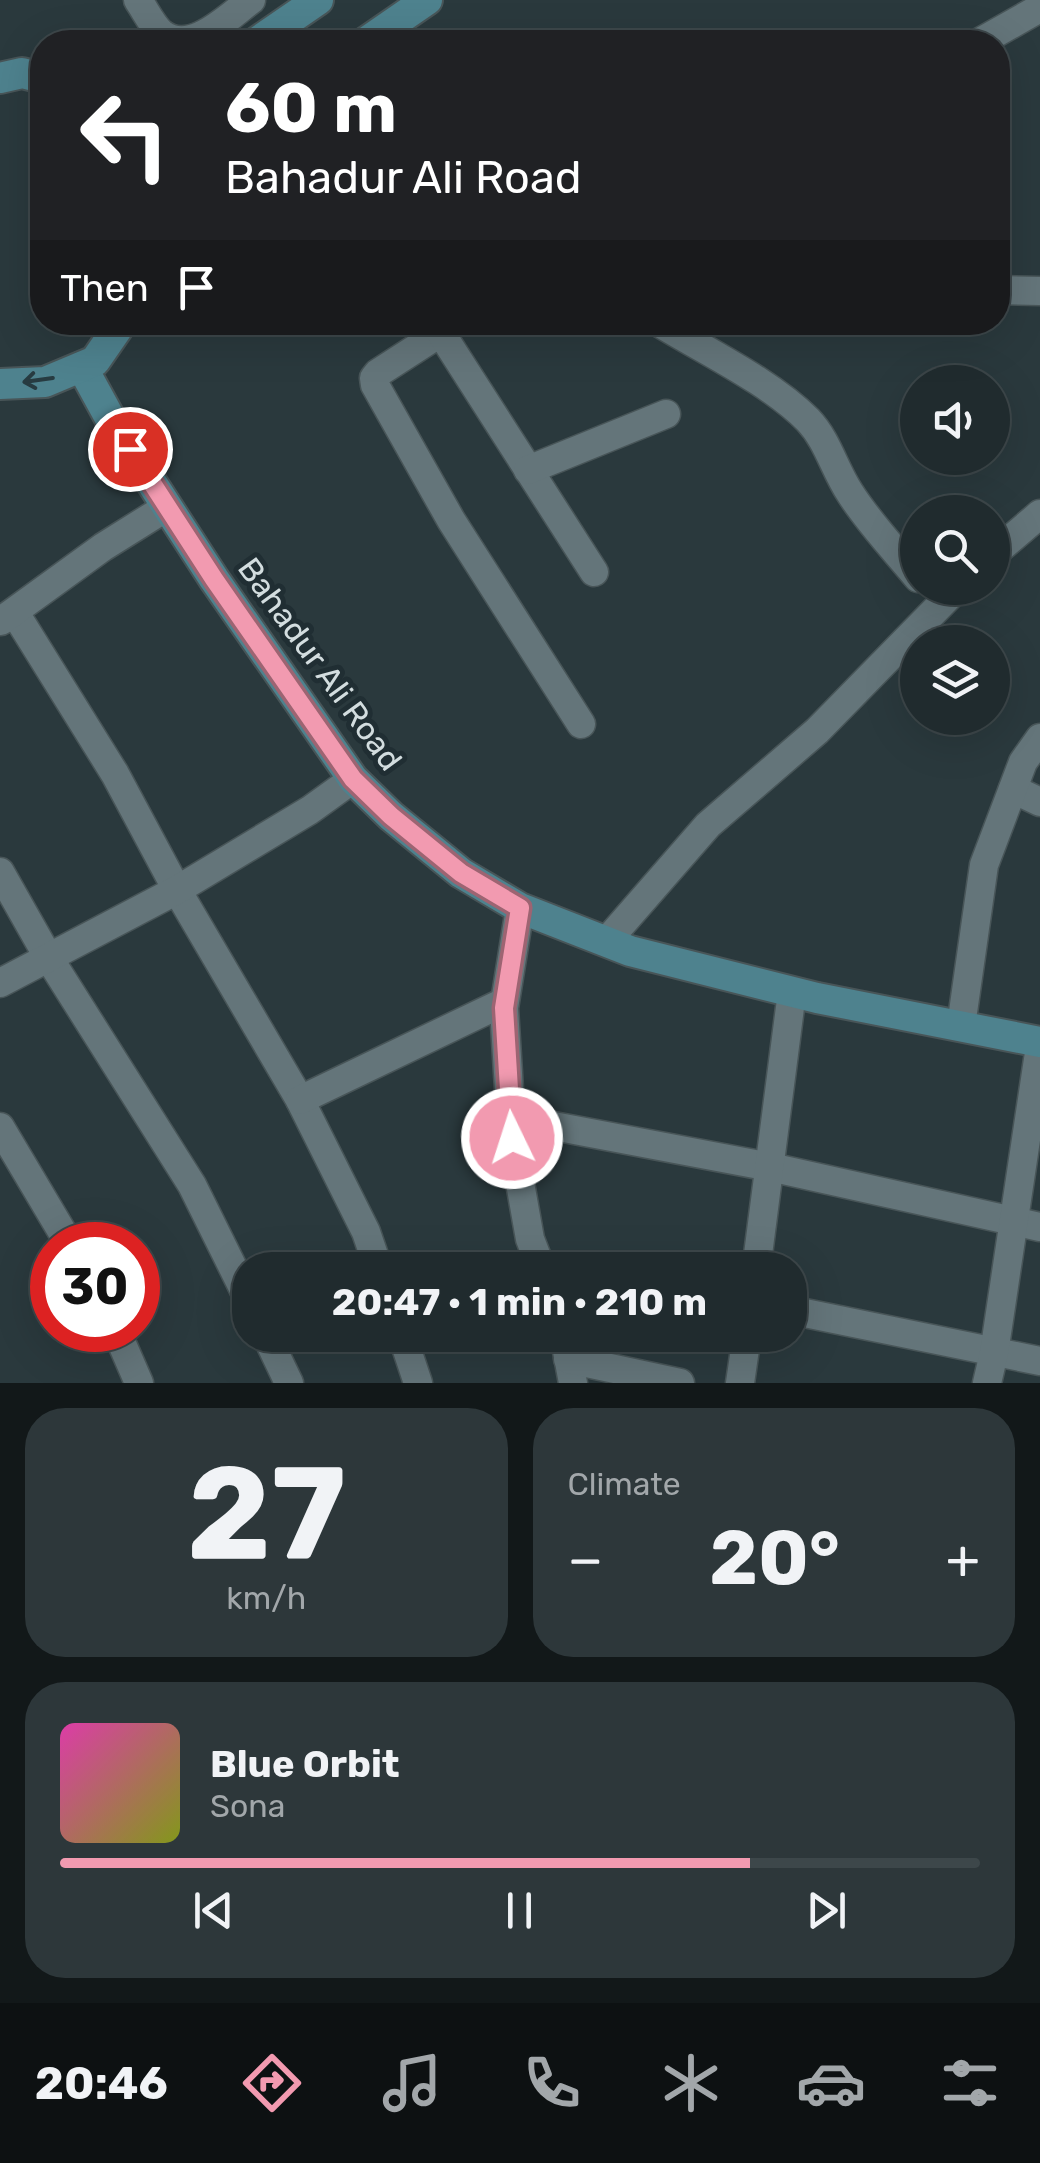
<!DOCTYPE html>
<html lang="en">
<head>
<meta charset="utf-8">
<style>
  :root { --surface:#202b2e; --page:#2d373a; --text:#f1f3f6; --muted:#a2a7aa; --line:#3d474a; --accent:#f29ab0 }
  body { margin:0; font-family:Rubik,sans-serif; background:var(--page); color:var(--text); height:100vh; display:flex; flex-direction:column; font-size:38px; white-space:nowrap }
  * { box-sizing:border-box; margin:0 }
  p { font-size:32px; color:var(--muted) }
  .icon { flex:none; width:55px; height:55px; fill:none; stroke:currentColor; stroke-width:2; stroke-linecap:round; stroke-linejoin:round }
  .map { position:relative; height:1383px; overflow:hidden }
  .sheet { display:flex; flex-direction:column; gap:25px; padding:25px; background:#121819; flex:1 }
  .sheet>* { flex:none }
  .guide { position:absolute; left:30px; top:30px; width:980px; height:305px; border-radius:40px; box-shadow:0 10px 40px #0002,0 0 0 2px var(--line); background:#202124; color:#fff; overflow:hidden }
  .controls { position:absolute; left:900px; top:365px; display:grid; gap:20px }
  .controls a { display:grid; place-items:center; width:110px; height:110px; border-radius:50%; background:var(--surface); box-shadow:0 10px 40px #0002,0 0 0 2px var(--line); font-size:50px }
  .speed { position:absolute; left:30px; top:1222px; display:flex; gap:20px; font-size:50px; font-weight:700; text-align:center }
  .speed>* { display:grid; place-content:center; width:130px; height:130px; border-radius:50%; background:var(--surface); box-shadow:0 10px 40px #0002,0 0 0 2px var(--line); line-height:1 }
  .speed .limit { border:15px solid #d22; background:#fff; color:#111 }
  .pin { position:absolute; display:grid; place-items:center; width:85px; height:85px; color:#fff; margin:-42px; border:5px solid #fff; border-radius:50%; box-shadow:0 2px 10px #0007 }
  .me { position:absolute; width:110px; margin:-55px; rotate:356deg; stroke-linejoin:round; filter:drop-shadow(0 0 8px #0008) }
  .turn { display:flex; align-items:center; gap:35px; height:210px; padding:0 30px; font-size:45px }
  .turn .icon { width:130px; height:130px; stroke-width:2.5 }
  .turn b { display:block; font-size:70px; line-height:85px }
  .then { display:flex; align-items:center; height:95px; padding:0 30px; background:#0003; gap:20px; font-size:38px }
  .big { font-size:75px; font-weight:700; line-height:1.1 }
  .sheet .tile { flex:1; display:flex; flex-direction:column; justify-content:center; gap:15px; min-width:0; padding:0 35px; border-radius:40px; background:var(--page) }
  .sheet .dial { align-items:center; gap:0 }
  .dial b { font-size:130px; line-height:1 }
  .song { display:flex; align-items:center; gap:30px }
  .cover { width:120px; height:120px; border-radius:15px; background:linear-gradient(135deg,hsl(320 70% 55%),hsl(70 70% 35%)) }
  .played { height:10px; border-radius:5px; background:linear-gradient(90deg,var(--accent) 75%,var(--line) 75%) }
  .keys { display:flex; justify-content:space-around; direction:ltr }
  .heat { display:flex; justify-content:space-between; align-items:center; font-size:55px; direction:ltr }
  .sheet .tiles { flex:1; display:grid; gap:25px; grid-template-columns:1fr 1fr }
  .tile:last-child { grid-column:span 2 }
  .trip { position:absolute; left:232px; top:1252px; width:575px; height:100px; border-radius:40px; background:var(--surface); box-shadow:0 10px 40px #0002,0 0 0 2px var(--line); font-weight:700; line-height:100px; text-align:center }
  .menu { display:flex; height:160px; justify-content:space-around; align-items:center; background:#0d1112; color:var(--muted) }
  .menu .icon { width:70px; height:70px }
  .menu .on { color:var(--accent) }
  .menu b { font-size:45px; color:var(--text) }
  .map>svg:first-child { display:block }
</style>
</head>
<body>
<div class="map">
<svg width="1040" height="1383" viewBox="0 0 1040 1383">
  <rect width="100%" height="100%" fill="#2a393d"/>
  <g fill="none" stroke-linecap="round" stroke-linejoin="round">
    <defs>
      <g id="street">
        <path d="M 138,0 C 145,10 152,25 161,33 C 190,57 229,16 251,0"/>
        <path d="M 980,42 L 1040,8"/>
        <path d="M 998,290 L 1040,291"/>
        <path d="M 457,322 L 378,373 L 374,378 L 375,385 L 451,520 L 581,724"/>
        <path d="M 658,322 C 705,351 769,381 808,420 C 828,441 834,469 850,493 C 869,523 895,550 918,578"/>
        <path d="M 441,333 L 594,572"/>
        <path d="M 528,470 L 666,414"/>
        <path d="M 992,555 L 1040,514"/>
        <path d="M 15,613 L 115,774 L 177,890 L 300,1100 L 366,1232 L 379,1270"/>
        <path d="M 1,621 L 103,547 L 167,507"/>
        <path d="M 1013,789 L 1040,802"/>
        <path d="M 0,872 L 47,955 L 192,1185 L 250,1302"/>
        <path d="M 520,908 L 504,1008 L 512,1138 L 530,1239 L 542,1270"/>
        <path d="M 606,942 L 708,825 L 817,731 L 957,588"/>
        <path d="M 0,983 L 177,890 L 310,810 L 353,779"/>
        <path d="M 961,1026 L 984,865 L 1023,762 L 1040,738"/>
        <path d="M 300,1100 L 504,1002"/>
        <path d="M 511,1118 L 770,1167 L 1040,1227"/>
        <path d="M 0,1127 L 70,1245"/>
        <path d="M 563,1270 L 588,1270"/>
        <path d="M 756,1270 L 792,992"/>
        <path d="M 790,1310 L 1040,1361"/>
        <path d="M 116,1330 L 139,1383"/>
        <path d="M 266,1335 L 289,1383"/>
        <path d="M 402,1335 L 418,1383"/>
        <path d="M 564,1335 L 573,1383"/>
        <path d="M 568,1359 L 680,1383"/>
        <path d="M 740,1383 L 747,1335"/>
        <path d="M 987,1383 L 994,1353 L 1040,1046"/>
      </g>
      <g id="secondary">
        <path d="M 257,42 L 318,0"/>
        <path d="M 366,42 L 427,0"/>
        <path d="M 0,78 L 22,73 L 42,78"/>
        <path d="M 82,367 L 111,420 L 214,579 L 353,779 L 391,816 L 461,873 L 520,908 L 630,951 L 817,998 L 1040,1042"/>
        <path d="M 0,384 L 45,382 L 95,361 L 122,322"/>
      </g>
    </defs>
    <use href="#street" stroke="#485558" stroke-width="31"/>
    <use href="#secondary" stroke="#485558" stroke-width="34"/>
    <use href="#street" stroke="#64757a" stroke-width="28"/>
    <use href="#secondary" stroke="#4e828e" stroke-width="30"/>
  </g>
  <defs><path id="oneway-shaft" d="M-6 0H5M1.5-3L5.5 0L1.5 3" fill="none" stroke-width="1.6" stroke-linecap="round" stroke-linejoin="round" transform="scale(2.5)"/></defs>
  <use stroke="#273b41" href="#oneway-shaft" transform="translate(38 380) rotate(172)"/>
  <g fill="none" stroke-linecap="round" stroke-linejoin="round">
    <defs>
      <path id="route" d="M 130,449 L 214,579 L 353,779 L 391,816 L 461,873 L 520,908 L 504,1008 L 512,1138"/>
    </defs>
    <use href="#route" stroke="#9d6472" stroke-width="25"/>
    <use href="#route" stroke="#f29ab0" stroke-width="18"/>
  </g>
  <g text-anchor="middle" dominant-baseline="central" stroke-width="10" stroke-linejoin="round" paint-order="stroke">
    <g font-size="32" fill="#d3dddf" stroke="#202e33">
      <text transform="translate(320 664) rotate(54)">Bahadur Ali Road</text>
    </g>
  </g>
</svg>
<div class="controls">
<a><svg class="icon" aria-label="sound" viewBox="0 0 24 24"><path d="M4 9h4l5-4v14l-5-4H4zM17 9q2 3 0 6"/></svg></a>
<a><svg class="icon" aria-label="search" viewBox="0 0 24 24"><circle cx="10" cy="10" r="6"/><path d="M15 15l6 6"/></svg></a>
<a><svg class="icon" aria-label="layers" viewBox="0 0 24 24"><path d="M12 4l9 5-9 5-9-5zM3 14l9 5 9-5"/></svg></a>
</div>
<div class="speed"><div class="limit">30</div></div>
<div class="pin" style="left:130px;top:449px;background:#d93025"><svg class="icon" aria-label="arrive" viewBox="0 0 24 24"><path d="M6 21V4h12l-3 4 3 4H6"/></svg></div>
<svg class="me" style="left:512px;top:1138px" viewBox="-20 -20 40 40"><circle r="17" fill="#f29ab0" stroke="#fff" stroke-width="3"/><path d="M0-11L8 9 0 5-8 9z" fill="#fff"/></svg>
<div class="trip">20:47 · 1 min · 210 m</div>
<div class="guide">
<div class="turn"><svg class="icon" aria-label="left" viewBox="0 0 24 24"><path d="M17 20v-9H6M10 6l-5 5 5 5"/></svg><div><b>60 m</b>Bahadur Ali Road</div></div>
<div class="then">Then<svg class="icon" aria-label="arrive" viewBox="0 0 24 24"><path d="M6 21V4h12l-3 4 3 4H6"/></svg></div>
</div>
</div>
<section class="sheet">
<div class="tiles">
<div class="tile dial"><b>27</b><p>km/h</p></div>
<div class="tile"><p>Climate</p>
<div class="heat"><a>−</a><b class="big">20°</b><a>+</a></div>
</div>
<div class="tile">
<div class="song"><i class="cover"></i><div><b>Blue Orbit</b><p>Sona</p></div></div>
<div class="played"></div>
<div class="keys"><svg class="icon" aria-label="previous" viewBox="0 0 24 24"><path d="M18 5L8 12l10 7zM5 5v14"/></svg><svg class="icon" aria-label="pause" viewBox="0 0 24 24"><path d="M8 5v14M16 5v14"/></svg><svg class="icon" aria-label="next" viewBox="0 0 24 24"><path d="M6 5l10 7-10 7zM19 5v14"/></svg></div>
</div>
</div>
</section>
<nav class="menu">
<b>20:46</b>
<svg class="icon on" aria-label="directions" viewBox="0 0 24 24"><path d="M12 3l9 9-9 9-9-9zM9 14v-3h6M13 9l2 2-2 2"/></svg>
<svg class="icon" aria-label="music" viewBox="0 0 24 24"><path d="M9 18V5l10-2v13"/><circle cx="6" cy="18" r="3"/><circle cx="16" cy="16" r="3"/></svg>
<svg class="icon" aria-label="phone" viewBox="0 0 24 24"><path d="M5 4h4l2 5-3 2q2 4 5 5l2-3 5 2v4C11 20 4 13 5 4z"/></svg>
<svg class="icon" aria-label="climate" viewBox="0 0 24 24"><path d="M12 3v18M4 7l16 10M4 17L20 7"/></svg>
<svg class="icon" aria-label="car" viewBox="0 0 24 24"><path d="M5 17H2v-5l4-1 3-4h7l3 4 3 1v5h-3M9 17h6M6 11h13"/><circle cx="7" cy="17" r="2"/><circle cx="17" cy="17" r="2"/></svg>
<svg class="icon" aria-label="filters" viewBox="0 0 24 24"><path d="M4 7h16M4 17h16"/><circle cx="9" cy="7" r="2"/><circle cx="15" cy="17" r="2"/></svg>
</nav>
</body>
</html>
